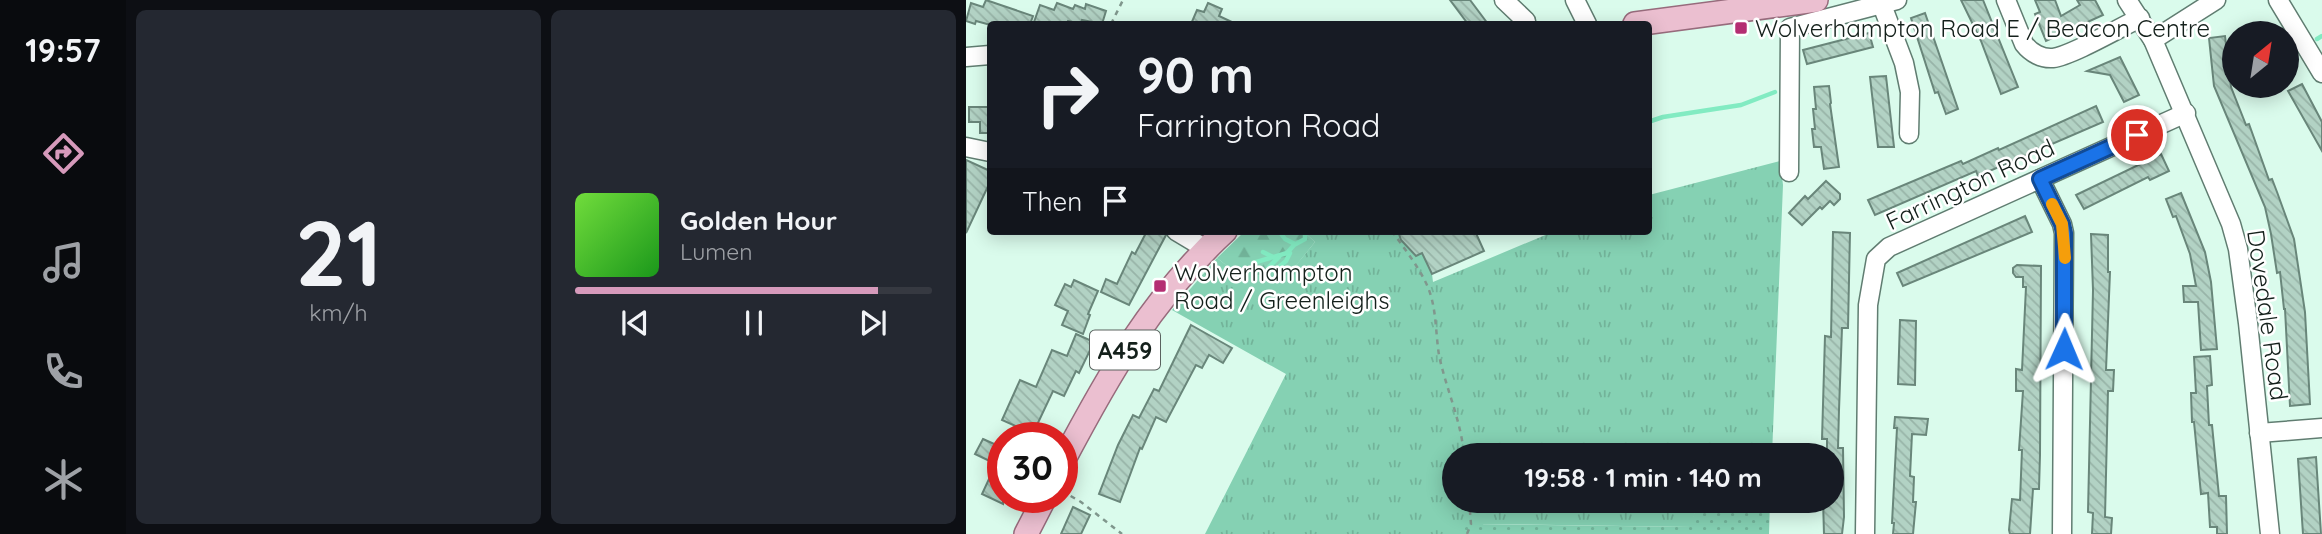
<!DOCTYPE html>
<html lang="en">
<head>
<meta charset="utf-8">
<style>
  :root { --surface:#171b24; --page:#242831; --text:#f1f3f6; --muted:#9ea1a6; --line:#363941; --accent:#d69abb }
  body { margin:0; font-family:Quicksand,sans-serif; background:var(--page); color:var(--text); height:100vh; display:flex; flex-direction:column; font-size:26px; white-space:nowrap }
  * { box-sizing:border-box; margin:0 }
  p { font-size:23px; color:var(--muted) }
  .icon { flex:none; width:38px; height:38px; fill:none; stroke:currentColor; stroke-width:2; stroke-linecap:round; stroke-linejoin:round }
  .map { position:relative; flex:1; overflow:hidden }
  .panel { display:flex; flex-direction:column; gap:10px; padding:10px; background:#0d0f14; width:840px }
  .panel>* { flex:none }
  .top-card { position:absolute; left:21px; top:21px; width:665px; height:214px; border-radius:7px; box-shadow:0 4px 18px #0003; background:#171b24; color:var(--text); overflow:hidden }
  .needle { width:46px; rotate:30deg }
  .buttons { position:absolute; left:1256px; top:21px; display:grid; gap:14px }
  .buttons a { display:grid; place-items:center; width:77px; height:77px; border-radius:50%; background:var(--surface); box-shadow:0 4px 18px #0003; font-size:35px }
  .speed { position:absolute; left:21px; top:422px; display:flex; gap:14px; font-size:35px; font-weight:700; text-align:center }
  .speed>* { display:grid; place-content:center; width:91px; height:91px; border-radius:50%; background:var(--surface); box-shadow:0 4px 18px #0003; line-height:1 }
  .speed .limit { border:10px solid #d22; background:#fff; color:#111 }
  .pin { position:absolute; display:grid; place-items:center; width:60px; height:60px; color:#fff; margin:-30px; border:4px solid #fff; border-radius:50%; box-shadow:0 2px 7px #0007 }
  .me { position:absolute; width:77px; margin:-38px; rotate:1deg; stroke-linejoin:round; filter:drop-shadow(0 0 5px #0008) }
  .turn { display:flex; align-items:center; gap:24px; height:147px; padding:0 35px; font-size:32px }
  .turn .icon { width:91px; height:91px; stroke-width:2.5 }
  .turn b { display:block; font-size:49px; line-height:60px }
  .then { display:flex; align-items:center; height:66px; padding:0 35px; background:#0003; gap:14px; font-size:26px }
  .panel .widget { flex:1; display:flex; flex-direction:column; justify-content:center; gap:10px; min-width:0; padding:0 24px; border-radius:10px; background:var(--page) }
  .panel .dial { align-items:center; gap:0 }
  .dial b { font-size:91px; line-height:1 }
  .song { display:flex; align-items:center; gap:21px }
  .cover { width:84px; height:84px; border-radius:10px; background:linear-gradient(135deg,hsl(100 70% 55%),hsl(120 70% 35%)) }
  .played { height:7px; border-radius:4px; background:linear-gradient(90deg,var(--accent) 85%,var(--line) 85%) }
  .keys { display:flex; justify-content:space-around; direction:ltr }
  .panel .tiles { flex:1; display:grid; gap:10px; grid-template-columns:repeat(2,1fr) }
  .trip { position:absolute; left:476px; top:443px; width:402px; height:70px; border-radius:35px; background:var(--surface); box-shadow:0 4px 18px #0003; font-weight:700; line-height:70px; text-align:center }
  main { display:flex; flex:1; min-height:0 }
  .tab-bar { display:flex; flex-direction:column; width:126px; justify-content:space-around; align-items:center; background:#090b0e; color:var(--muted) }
  .tab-bar .icon { width:49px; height:49px }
  .tab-bar .on { color:var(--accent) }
  .tab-bar b { font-size:32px; color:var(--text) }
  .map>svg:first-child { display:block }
</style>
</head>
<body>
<main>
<nav class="tab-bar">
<b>19:57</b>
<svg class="icon on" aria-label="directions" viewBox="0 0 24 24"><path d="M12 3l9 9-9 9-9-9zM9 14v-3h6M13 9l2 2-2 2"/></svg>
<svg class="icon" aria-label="music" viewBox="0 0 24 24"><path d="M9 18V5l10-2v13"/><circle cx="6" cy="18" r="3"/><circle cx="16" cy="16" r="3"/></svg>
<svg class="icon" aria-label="phone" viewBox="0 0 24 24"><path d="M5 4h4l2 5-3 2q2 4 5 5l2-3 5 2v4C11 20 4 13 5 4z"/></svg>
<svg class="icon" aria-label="climate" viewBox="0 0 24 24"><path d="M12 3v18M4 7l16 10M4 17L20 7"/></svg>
</nav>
<section class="panel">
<div class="tiles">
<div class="widget dial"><b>21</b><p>km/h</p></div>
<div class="widget">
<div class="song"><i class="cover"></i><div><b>Golden Hour</b><p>Lumen</p></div></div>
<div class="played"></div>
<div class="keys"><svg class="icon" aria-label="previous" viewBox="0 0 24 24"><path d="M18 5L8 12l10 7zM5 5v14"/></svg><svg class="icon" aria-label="pause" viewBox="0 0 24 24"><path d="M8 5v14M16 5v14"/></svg><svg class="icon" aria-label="next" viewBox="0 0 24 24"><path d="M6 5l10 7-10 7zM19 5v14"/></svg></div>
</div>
</div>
</section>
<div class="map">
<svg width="1356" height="534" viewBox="0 0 1356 534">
  <defs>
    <pattern id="grass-tufts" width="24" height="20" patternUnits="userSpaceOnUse" patternTransform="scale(1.75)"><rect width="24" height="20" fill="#85d1b3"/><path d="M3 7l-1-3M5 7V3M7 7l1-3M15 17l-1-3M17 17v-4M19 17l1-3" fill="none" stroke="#72b399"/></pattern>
    <pattern id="forest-firs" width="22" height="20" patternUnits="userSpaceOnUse" patternTransform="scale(1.75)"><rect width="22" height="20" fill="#85d1b3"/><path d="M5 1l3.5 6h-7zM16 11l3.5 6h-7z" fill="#72b399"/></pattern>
    <pattern id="park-dots" width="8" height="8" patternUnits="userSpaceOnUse" patternTransform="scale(1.75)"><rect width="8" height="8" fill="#85d1b3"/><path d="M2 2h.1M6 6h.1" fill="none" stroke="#72b399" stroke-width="1.8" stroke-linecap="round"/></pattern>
    <pattern id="building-back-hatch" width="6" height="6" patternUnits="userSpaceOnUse" patternTransform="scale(1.75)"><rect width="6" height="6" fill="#b2d2c4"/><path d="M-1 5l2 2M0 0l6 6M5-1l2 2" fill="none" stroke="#98b4a8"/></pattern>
  </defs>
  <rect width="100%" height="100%" fill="#dafbec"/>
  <path fill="url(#grass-tufts)" d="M 814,161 L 817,185 L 806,455 L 488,455 L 488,500 L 732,501 L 725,527 L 517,524 L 519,534 L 239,534 L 320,374 L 206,310 L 251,258 L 303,298 L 349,242 L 337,231 L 430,231 L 449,256 L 456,253 L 466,274 L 467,282 L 589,231 L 682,231 L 683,195 Z"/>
  <path fill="url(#forest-firs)" d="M 279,231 L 337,231 L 349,242 L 303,299 L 251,258 Z"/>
  <path fill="url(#park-dots)" d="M 732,501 L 804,501 L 803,534 L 488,534 L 505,524 L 724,527 Z"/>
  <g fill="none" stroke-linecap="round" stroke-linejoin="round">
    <g stroke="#82ebc2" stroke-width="4.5">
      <path d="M 1351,39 L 1356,36"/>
      <path d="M 682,122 L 697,117 L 775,105 L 809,92"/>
      <path d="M 313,231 L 319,239 L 329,244"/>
      <path d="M 297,252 L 309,258"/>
      <path d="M 287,263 L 321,253 L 328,245 L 339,239 L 339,231"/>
      <path d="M 314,266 L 320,261 L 324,253"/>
      <path d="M 301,273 L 303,267 L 313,257"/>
    </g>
  </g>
  <g fill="url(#building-back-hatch)" stroke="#69867a" stroke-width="2">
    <path d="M 20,0 L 67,16 L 64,24 L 21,24 L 10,21 L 9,24 L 0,21 L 5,3 L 17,7 Z"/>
    <path d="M 484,0 L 504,0 L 522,24 L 502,24 Z"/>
    <path d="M 995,0 L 1017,0 L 1052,87 L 1035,94 L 1015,41 Z"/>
    <path d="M 1069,0 L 1089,0 L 1095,16 L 1114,5 L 1111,0 L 1129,0 L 1137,15 L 1080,41 L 1069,14 L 1074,12 Z"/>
    <path d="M 91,3 L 107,9 L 109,5 L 119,9 L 120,4 L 140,11 L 136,24 L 116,20 L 115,24 L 102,21 L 101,24 L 74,24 L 68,22 L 74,5 L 88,10 Z"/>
    <path d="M 242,3 L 256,9 L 253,16 L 270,24 L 225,24 L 231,10 L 238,12 Z"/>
    <path d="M 959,13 L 992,109 L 980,114 L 972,92 L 969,93 L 945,18 Z"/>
    <path d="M 903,33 L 907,47 L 841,64 L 837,50 Z"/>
    <path d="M 1259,36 L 1265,87 L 1280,125 L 1283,124 L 1303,180 L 1306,179 L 1311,192 L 1328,239 L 1339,312 L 1344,404 L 1324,406 L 1319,309 L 1318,309 L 1314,272 L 1311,273 L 1305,234 L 1299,207 L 1248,86 L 1243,38 Z"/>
    <path d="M 1154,57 L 1173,95 L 1158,102 L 1144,75 L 1121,71 Z"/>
    <path d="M 920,76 L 928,147 L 912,147 L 904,77 Z"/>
    <path d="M 1336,84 L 1356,122 L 1356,151 L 1322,91 Z"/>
    <path d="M 863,86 L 865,103 L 864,104 L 873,167 L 858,169 L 855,147 L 848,147 L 846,129 L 849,129 L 847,109 L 850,109 L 848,87 Z"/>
    <path d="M 1130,106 L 1137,122 L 1012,176 L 1010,171 L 909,215 L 902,200 L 995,161 L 997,164 L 1032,148 L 1033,150 Z"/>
    <path d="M 3,107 L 24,107 L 24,133 L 14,133 L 14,122 L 3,122 Z"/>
    <path d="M 1195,154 L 1203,171 L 1184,180 L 1182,177 L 1118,209 L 1110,195 Z"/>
    <path d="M 0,160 L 24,171 L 24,182 L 0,233 Z"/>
    <path d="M 860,181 L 874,194 L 874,199 L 868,205 L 864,201 L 856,209 L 854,207 L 836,225 L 823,213 L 839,196 L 842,199 Z"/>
    <path d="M 1215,193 L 1239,252 L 1245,282 L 1251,349 L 1235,350 L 1232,302 L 1218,302 L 1217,286 L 1230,286 L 1224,254 L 1210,216 L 1207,217 L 1200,199 Z"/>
    <path d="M 1059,216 L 1066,232 L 937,286 L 931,273 Z"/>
    <path d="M 181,231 L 199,231 L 200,235 L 163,305 L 135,292 L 140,279 L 151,284 L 166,252 L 169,254 Z"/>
    <path d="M 432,231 L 509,231 L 518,251 L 466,274 L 456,253 L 450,256 L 435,240 Z"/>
    <path d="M 867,232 L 884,233 L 882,328 L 876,328 L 873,410 L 872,448 L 877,448 L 878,517 L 876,534 L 858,534 L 857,500 L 866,500 L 866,455 L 861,455 L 861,439 L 856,439 L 859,336 L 865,337 Z"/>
    <path d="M 1125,234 L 1142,235 L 1142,272 L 1144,272 L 1140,370 L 1148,370 L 1147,391 L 1142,391 L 1139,517 L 1146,518 L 1145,534 L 1126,534 L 1127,513 L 1122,512 L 1127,290 Z"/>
    <path d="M 1051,265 L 1075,266 L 1074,455 L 1073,489 L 1067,489 L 1064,534 L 1044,534 L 1043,530 L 1046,499 L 1054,500 L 1056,450 L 1053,450 L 1057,391 L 1050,391 L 1050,369 L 1056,370 L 1060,287 L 1057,287 L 1057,277 L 1050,277 L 1047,273 L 1047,268 Z"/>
    <path d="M 108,280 L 132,291 L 122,314 L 124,315 L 117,334 L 96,325 L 102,311 L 89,305 L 99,284 L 105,287 Z"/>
    <path d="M 934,320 L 950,321 L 949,385 L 932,384 Z"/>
    <path d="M 225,325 L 266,348 L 257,363 L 243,355 L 236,368 L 230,365 L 200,422 L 190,417 L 176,449 L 174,448 L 154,502 L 133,494 L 152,445 L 167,415 L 173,418 L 188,389 L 193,391 Z"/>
    <path d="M 110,334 L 128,342 L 113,373 L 110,371 L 98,396 L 87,391 L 70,427 L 75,429 L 71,438 L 48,438 L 52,427 L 36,420 L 54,380 L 70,387 L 86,350 L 101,356 Z"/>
    <path d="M 1244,356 L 1246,385 L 1241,386 L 1243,425 L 1246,425 L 1253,496 L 1260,496 L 1261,534 L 1251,534 L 1251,527 L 1244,527 L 1242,493 L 1235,494 L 1228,422 L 1226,422 L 1225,393 L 1230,393 L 1228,357 Z"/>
    <path d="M 929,417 L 962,419 L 960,435 L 946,434 L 944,476 L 948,477 L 947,502 L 950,502 L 947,534 L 927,534 L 928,523 L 926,523 L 931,428 L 928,428 Z"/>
    <path d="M 17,439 L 37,448 L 37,504 L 16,494 L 30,464 L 9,454 Z"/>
    <path d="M 1350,457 L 1355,534 L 1337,534 L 1332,459 Z"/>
    <path d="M 107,507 L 124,515 L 115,534 L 95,534 Z"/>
  </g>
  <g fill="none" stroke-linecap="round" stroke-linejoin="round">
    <defs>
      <g id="minor">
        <path d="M 538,0 L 560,21"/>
        <path d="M 609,0 L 621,24"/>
        <path d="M 1040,0 L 1058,44 C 1065,53 1076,59 1087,58 C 1105,56 1155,27 1174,18"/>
        <path d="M 1161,0 L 1187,40 L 1265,224 L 1272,249 L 1282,323 L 1304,534"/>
        <path d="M 1312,0 L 1356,73"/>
        <path d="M 916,5 L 938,63 L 944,92 L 943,134"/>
        <path d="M 1187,40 L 1250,0"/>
        <path d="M 0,57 L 24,55"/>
        <path d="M 0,147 L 24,152"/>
        <path d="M 823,172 L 824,28 L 931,0"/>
        <path d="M 1074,179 L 1096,224 L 1098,233 L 1096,534"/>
        <path d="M 210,231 L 240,249"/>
        <path d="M 1293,433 L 1356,428"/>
        <path d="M 899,534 L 902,305 L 910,259 L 923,247 L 1220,113"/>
      </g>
      <g id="major">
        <path d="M 669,24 L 850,0"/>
        <path d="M 96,463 C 143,374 184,301 259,231"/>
        <path d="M 60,534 L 79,497"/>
      </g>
    </defs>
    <use href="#minor" stroke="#607d71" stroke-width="21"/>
    <use href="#major" stroke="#976b7c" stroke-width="26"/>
    <g stroke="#80978d" stroke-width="2.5" stroke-dasharray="5 5" stroke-linecap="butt">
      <path d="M 145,24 L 157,0"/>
      <path d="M 426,231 C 437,247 450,263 459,281 C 471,304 469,330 473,355 C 480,389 495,420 498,455"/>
      <path d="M 96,491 L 115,502 L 156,534"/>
      <path d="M 501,534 L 505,524 L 503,500"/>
    </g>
    <use href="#minor" stroke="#fff" stroke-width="18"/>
    <use href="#major" stroke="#ebbfd0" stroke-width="23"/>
  </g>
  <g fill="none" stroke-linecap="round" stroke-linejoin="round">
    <defs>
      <path id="route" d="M 1098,349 L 1098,233 L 1096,224 L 1074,179 L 1171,135"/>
    </defs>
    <use href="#route" stroke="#114b97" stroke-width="18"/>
    <use href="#route" stroke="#1a73e8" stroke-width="12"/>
    <path stroke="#f59e0b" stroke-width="12" d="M 1086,204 L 1096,224 L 1099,258"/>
  </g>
  <g fill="#b42e72" stroke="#fff" stroke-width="2.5">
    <rect x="768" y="21" width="14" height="14" rx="3.5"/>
    <rect x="187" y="279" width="14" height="14" rx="3.5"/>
  </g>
  <g text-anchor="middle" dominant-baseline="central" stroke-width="5" stroke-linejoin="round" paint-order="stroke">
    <rect fill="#fff" stroke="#5a635f" stroke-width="2" x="124" y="330.5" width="70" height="39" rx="5"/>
    <g font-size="23" font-weight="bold" fill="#14201b">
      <text x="159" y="350">A459</text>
    </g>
    <g font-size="24" fill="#14201b" stroke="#fff" text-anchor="start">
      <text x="789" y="28">Wolverhampton Road E / Beacon Centre</text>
      <text x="208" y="272">Wolverhampton<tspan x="208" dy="28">Road / Greenleighs</tspan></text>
    </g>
    <g font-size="24" fill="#14201b" stroke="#fff">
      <text transform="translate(1004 184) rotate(-25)">Farrington Road</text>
      <text transform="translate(1302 315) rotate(82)">Dovedale Road</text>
    </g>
  </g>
</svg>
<div class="buttons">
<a><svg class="needle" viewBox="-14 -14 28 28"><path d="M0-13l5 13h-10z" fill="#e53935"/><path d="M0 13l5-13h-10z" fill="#9ea1a6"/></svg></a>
</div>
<div class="speed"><div class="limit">30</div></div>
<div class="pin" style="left:1171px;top:135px;background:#d93025"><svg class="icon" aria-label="arrive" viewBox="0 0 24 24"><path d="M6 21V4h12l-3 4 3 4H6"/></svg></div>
<svg class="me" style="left:1098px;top:349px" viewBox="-20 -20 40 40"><path d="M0-17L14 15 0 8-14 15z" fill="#1a73e8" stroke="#fff" stroke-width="4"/></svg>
<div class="trip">19:58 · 1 min · 140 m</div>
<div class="top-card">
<div class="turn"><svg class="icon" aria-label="right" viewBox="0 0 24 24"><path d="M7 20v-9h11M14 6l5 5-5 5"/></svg><div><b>90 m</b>Farrington Road</div></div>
<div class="then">Then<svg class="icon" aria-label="arrive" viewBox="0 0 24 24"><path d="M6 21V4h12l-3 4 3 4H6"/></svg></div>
</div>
</div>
</main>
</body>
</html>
